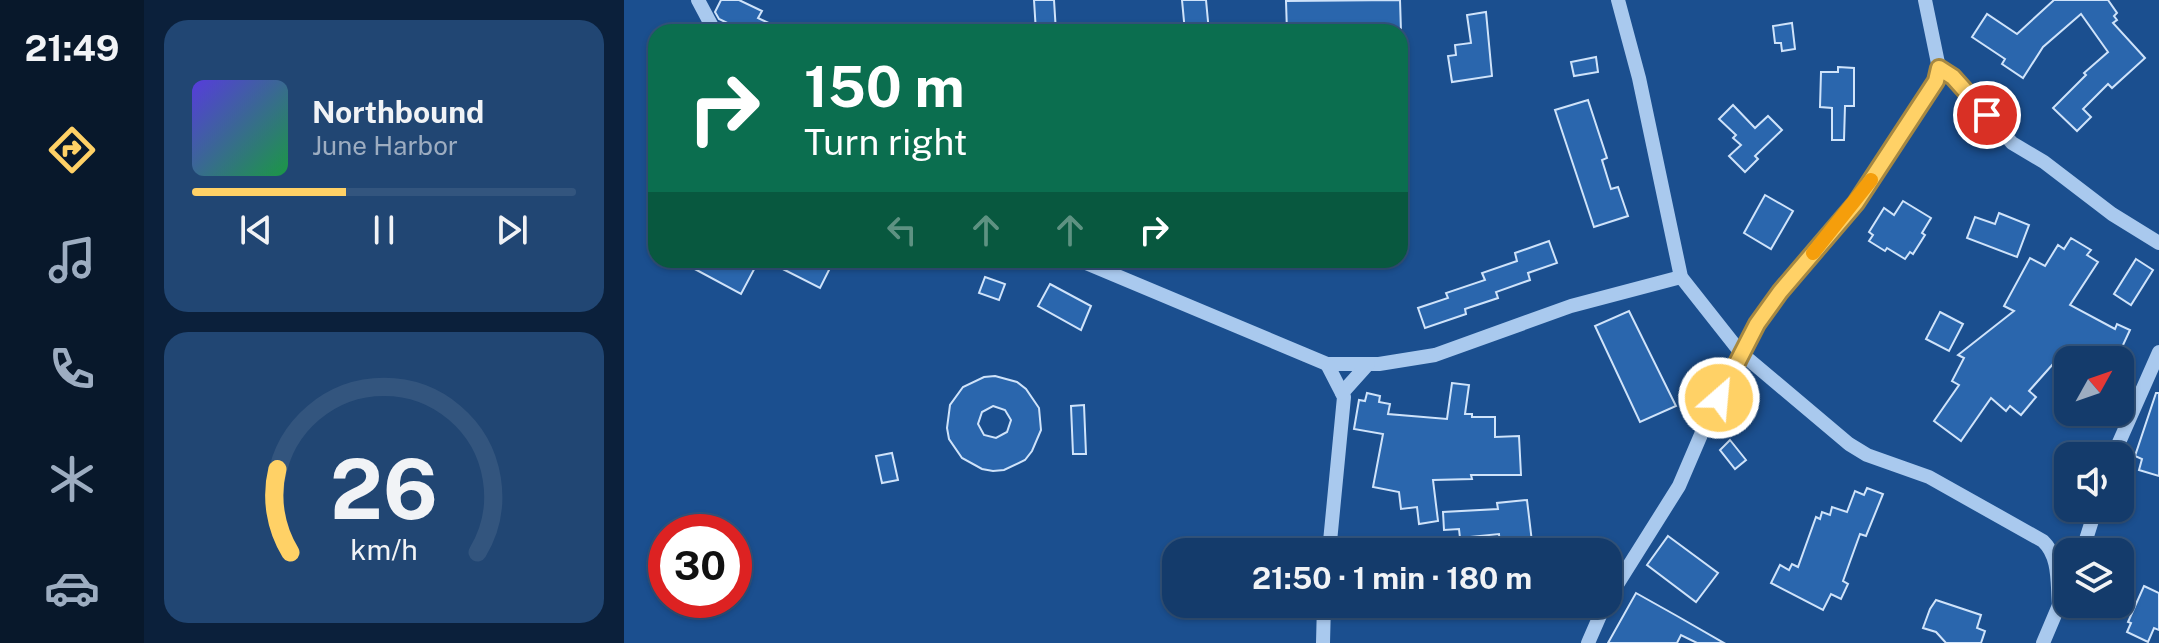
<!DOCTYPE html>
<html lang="en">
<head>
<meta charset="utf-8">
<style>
  :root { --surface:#143b6b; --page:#214673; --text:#f1f3f6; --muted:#9dadc1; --line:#33557e; --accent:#ffd166 }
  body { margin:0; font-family:"Public Sans",sans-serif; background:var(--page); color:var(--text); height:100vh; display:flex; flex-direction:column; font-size:30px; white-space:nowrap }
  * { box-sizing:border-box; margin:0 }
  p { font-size:26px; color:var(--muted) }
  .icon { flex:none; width:44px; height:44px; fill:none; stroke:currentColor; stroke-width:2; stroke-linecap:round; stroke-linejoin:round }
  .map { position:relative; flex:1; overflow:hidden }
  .drawer { display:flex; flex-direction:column; gap:20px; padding:20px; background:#0b203b; width:480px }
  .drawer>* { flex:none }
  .hud { position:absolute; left:24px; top:24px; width:760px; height:244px; border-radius:24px; box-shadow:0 2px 6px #0004,0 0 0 2px var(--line); background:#0b6e4f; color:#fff; overflow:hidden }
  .needle { width:52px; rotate:50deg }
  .buttons { position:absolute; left:1430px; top:346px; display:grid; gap:16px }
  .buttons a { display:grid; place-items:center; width:80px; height:80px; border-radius:16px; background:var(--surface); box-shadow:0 2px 6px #0004,0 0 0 2px var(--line); font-size:40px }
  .speed { position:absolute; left:24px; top:514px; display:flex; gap:16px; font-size:40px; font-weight:700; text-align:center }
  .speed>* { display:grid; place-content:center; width:104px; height:104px; border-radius:50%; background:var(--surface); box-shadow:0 2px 6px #0004,0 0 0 2px var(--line); line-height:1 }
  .speed .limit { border:12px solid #d22; background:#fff; color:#111 }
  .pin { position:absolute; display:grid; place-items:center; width:68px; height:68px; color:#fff; margin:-34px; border:4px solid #fff; border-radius:50%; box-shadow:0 2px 8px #0007 }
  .me { position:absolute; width:88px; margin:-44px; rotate:27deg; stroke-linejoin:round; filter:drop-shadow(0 0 6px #0008) }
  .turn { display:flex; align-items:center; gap:28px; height:168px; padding:0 24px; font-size:36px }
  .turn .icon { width:104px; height:104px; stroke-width:2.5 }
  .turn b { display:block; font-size:56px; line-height:68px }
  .lanes { display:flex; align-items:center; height:76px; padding:0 24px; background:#0003; justify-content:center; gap:40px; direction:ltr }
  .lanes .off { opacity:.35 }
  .drawer .card { flex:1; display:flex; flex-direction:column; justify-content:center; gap:12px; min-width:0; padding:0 28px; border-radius:24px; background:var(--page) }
  .drawer .dial { align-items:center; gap:0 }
  .dial svg { height:208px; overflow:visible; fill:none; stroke:var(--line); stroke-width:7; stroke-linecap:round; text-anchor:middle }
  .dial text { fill:var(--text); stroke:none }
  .song { display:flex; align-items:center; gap:24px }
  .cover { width:96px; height:96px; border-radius:12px; background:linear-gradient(135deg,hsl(250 70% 55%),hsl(140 70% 35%)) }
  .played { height:8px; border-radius:4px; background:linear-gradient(90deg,var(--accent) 40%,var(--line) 40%) }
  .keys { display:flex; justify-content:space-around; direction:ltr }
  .trip { position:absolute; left:538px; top:538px; width:460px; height:80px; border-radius:24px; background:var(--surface); box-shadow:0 2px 6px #0004,0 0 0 2px var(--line); font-weight:700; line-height:80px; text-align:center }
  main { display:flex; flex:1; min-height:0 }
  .tab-bar { display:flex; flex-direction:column; width:144px; justify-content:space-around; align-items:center; background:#08182b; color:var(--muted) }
  .tab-bar .icon { width:56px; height:56px }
  .tab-bar .current { color:var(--accent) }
  .tab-bar b { font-size:36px; color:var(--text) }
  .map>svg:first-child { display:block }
</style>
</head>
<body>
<main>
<nav class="tab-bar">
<b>21:49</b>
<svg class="icon current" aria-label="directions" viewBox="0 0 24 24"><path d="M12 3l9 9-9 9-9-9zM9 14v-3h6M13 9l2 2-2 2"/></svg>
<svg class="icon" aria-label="music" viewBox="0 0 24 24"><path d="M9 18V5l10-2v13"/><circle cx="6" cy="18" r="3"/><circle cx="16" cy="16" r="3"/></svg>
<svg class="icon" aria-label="phone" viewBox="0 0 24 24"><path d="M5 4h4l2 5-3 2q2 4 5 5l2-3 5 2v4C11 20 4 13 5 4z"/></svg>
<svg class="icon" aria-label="climate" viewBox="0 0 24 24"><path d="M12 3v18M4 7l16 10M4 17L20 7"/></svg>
<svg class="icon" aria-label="car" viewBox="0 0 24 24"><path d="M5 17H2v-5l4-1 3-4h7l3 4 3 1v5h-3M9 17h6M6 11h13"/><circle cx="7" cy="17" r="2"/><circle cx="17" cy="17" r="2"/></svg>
</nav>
<section class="drawer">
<div class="card">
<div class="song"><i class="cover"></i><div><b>Northbound</b><p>June Harbor</p></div></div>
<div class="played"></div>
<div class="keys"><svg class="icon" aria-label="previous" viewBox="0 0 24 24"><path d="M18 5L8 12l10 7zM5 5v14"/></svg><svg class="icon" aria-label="pause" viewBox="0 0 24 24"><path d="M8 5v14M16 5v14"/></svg><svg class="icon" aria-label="next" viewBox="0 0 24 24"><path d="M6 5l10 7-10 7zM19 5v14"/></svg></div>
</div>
<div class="card dial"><svg viewBox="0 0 100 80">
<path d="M14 69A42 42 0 1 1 86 69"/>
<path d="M14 69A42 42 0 0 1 9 37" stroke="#ffd166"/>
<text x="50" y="56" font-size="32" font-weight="700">26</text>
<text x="50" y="72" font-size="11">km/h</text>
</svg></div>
</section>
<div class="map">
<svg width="1535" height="643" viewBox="0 0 1535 643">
  <rect width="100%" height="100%" fill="#1b4f8f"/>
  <g fill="#2a66ad" stroke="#cfe3fa" stroke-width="2" fill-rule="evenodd">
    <path d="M 97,0 L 115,0 L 138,11 L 134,18 L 164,32 L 122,32 L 95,19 L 91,12 Z"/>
    <path d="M 410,0 L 430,0 L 432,32 L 412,32 Z"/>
    <path d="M 558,0 L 582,0 L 585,32 L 561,32 Z"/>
    <path d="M 776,0 L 777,32 L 663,32 L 662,1 Z"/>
    <path d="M 1430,0 L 1484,0 L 1493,13 L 1490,16 L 1493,20 L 1489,23 L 1521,58 L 1488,88 L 1484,84 L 1459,109 L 1467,117 L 1453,131 L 1429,108 L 1462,75 L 1460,73 L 1484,52 L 1457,14 L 1419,47 L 1399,78 L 1378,64 L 1381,59 L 1348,37 L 1363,14 L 1393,34 Z"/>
    <path d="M 862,12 L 868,76 L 828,82 L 824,56 L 832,55 L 831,45 L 847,43 L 843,15 Z"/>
    <path d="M 1168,23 L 1171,49 L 1158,51 L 1157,43 L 1151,43 L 1149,26 Z"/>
    <path d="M 972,57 L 974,72 L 950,76 L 947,62 Z"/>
    <path d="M 1214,67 L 1230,68 L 1230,106 L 1221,106 L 1220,140 L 1208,140 L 1208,108 L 1196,107 L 1197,72 L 1214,72 Z"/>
    <path d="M 964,100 L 983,158 L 978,160 L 987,189 L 994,187 L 1004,216 L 970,227 L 931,110 Z"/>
    <path d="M 1109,105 L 1131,128 L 1144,116 L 1158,130 L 1131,156 L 1134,159 L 1121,172 L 1105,156 L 1117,145 L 1109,138 L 1112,135 L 1095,119 Z"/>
    <path d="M 1141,195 L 1169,211 L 1147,249 L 1120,233 Z"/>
    <path d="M 1279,201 L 1307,218 L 1298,233 L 1301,235 L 1289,254 L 1286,252 L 1281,259 L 1263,248 L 1261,251 L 1245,241 L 1249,235 L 1245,232 L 1260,208 L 1270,215 Z"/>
    <path d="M 1375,213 L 1405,225 L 1393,257 L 1343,238 L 1351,217 L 1371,224 Z"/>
    <path d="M 1447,238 L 1467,250 L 1463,255 L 1474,262 L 1446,305 L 1491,329 L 1493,324 L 1506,330 L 1492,360 L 1474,360 L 1450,349 L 1445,359 L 1437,355 L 1405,391 L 1412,397 L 1397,415 L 1386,406 L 1382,411 L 1367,398 L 1337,441 L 1310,421 L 1335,385 L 1328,381 L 1340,358 L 1334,355 L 1390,311 L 1380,306 L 1406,258 L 1421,266 L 1434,245 L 1440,249 Z"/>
    <path d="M 925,241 L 933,263 L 904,273 L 906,280 L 872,292 L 874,298 L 841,309 L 842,314 L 801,328 L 794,308 L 824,298 L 822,293 L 861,280 L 858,273 L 893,261 L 891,253 Z"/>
    <path d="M 1512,259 L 1529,270 L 1507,305 L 1490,294 Z"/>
    <path d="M 54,260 L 135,260 L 117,294 Z"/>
    <path d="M 141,260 L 210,260 L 196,288 Z"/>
    <path d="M 361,277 L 381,284 L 375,300 L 355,293 Z"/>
    <path d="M 426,284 L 467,306 L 457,330 L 414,306 Z"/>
    <path d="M 1005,311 L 1052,406 L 1016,422 L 971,326 Z"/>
    <path d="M 1316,312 L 1339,324 L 1325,351 L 1302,339 Z"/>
    <path d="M 371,376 L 393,382 L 402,389 L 415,408 L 417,430 L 408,451 L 401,460 L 380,470 L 369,471 L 358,469 L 338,458 L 325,439 L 323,428 L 326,405 L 339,387 L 360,377 ZM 369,406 L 381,410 L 387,420 L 383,432 L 372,438 L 360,435 L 354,424 L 358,412 Z"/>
    <path d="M 828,383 L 845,385 L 841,414 L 848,414 L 848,417 L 871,417 L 871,437 L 895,436 L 897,475 L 847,475 L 848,479 L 809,480 L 814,521 L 795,524 L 793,507 L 777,509 L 775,492 L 749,487 L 759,434 L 730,429 L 735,400 L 741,401 L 743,393 L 756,396 L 755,402 L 766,404 L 764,414 L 823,419 Z"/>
    <path d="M 1532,393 L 1535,393 L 1535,476 L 1515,470 L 1518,459 L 1511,456 Z"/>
    <path d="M 460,405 L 462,454 L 449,454 L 447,406 Z"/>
    <path d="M 1106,440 L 1122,460 L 1111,469 L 1096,450 Z"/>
    <path d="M 268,453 L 274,480 L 258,483 L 252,456 Z"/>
    <path d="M 1243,488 L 1259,494 L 1242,536 L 1236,534 L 1219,581 L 1224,584 L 1217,599 L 1207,594 L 1199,610 L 1147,583 L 1156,565 L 1165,570 L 1168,564 L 1174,567 L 1192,517 L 1196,519 L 1198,512 L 1206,515 L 1208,507 L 1223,512 L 1231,491 L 1240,495 Z"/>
    <path d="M 903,500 L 908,542 L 876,545 L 875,534 L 836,538 L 835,529 L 820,530 L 819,512 L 874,509 L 873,503 Z"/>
    <path d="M 1044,536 L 1094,573 L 1072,602 L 1023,565 Z"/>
    <path d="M 1520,586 L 1535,593 L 1535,630 L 1530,628 L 1524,642 L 1503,632 L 1507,623 L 1504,622 Z"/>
    <path d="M 1012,593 L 1053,616 L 1100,643 L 1073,643 L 1057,635 L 1053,643 L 984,643 Z"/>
    <path d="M 1312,600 L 1357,615 L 1353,628 L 1361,631 L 1357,643 L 1322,643 L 1312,632 L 1299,628 L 1306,609 Z"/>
  </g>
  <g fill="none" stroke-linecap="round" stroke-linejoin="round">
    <g stroke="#a9c9ee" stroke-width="14">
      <path d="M 74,0 L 91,32"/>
      <path d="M 994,0 L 1015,78 L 1057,277 L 1117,353 L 1225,444 L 1243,455 L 1305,477 L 1419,541 C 1436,557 1433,583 1435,605"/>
      <path d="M 1315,68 L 1337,85 L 1388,143 L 1420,162 L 1488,214 L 1535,243"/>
      <path d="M 455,260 L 703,364 L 755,364 L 811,355 L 947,306 L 1057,277"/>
      <path d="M 703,364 L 720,397 L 705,552"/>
      <path d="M 718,393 L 744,364"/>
      <path d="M 1489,456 L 1535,352"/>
      <path d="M 1458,552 L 1472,508"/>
      <path d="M 984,599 L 1055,486 L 1085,416 L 1133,324 L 1156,292 L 1232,203 L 1312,81 L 1315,68 L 1301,0"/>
      <path d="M 699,643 L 700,604"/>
      <path d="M 964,643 L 981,604"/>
      <path d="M 1419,643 L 1444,584"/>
    </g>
  </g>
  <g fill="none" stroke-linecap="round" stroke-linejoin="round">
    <defs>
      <path id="route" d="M 1095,398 L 1133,324 L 1156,292 L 1232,203 L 1312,81 L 1315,68 L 1329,77 L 1363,115"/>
    </defs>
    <use href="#route" stroke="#a68842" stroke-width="20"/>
    <use href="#route" stroke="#ffd166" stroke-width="14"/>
    <path stroke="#f59e0b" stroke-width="14" d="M 1189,253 L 1247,180"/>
  </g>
</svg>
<div class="buttons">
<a><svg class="needle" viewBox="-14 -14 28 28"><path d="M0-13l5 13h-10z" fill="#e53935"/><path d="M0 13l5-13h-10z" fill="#9dadc1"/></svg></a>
<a><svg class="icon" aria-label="sound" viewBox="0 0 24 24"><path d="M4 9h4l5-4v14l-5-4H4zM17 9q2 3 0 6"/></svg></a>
<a><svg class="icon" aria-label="layers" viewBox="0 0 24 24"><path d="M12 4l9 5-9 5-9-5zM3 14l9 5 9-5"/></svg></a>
</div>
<div class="speed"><div class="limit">30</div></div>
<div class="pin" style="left:1363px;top:115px;background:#d93025"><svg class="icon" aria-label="arrive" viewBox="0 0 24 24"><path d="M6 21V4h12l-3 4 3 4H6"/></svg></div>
<svg class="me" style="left:1095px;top:398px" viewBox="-20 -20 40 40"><circle r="17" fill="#ffd166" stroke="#fff" stroke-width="3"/><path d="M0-11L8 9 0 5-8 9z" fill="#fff"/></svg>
<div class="trip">21:50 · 1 min · 180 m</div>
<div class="hud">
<div class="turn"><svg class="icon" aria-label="right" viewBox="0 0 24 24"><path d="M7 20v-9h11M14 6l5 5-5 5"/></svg><div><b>150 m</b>Turn right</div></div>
<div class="lanes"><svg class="icon off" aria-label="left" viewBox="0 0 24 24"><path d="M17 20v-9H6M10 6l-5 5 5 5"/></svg><svg class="icon off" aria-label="ahead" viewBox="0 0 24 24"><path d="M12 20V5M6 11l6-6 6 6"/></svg><svg class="icon off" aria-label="ahead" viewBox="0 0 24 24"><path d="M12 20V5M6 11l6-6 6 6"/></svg><svg class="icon" aria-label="right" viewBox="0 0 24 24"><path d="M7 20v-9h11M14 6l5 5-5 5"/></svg></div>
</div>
</div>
</main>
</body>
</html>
